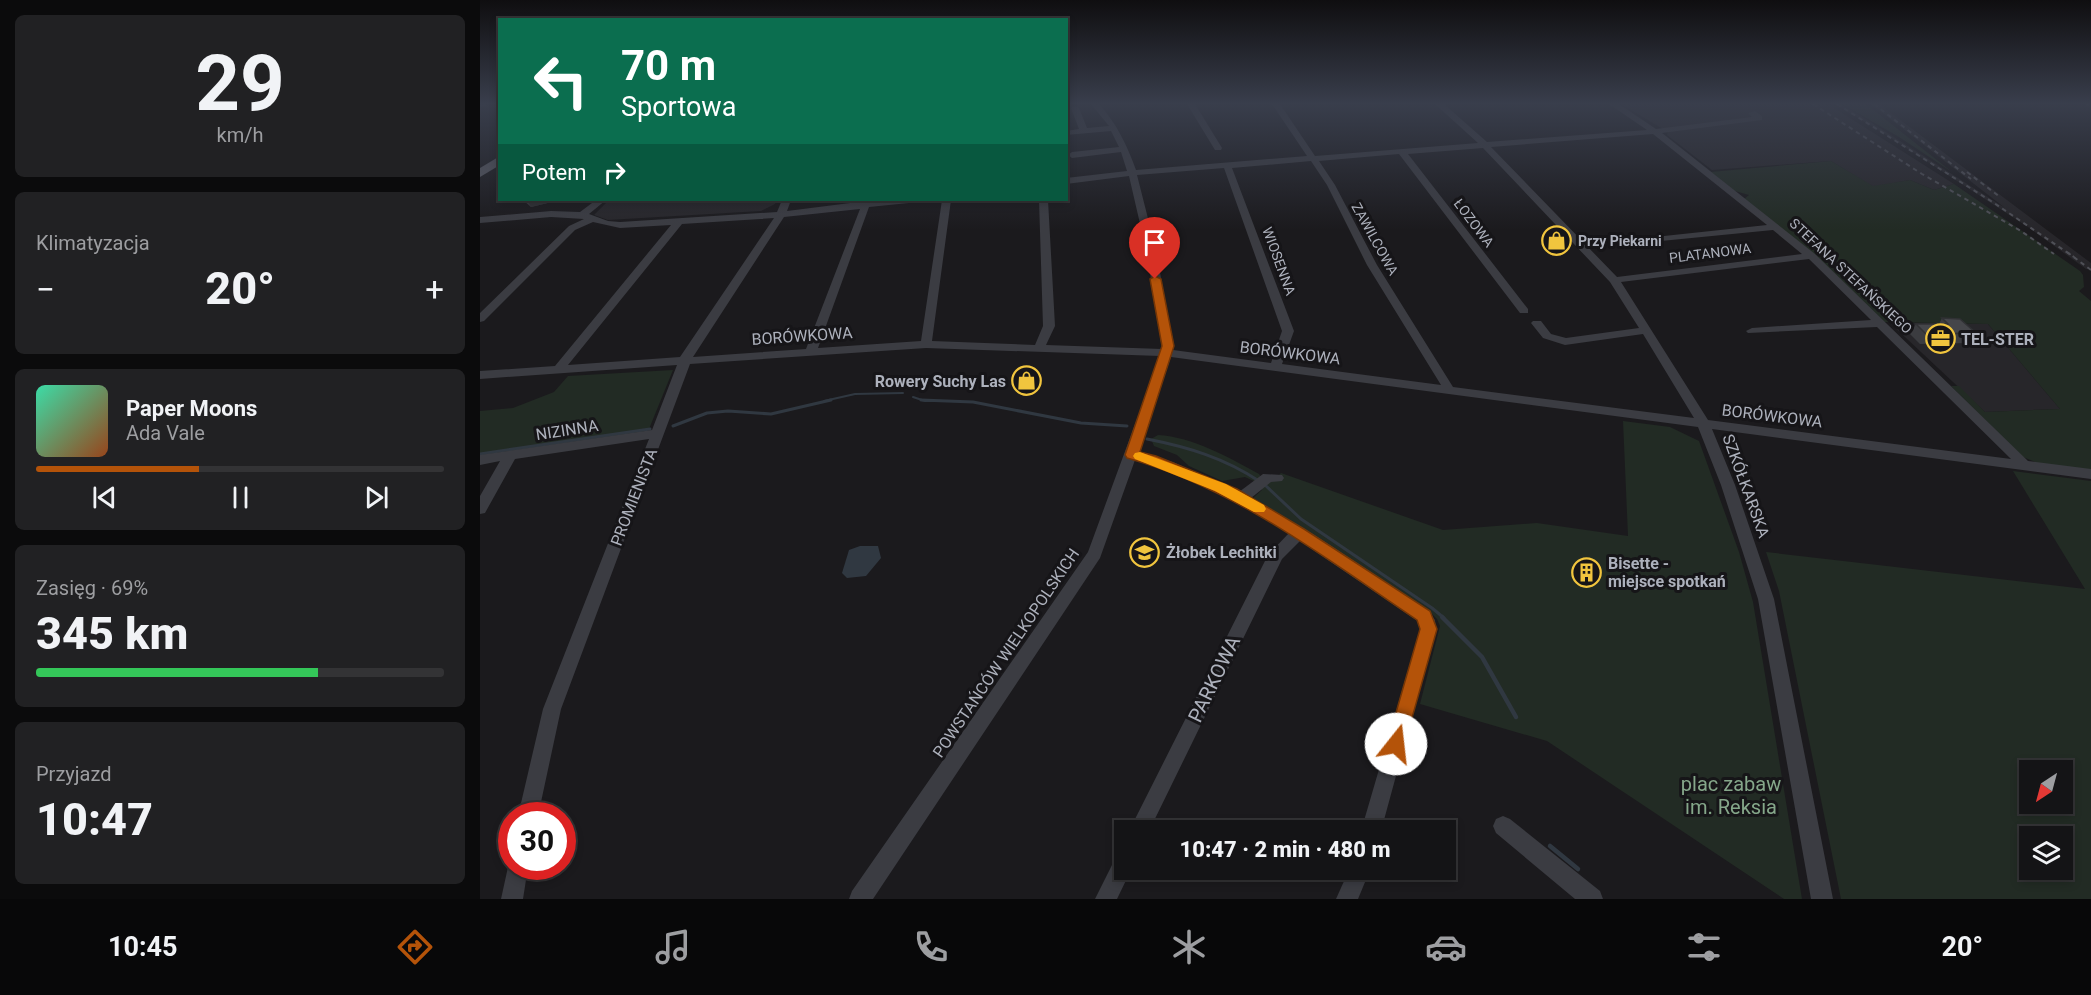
<!DOCTYPE html>
<html lang="pl">
<head>
<meta charset="utf-8">
<style>
  :root { --surface:#141416; --page:#212123; --text:#f1f3f6; --muted:#9d9ea1; --line:#333335; --accent:#b45309 }
  body { margin:0; font-family:Roboto,sans-serif; background:var(--page); color:var(--text); height:100vh; display:flex; flex-direction:column; font-size:22px; white-space:nowrap }
  * { box-sizing:border-box; margin:0 }
  p { font-size:20px; color:var(--muted) }
  .icon { flex:none; width:33px; height:33px; fill:none; stroke:currentColor; stroke-width:2; stroke-linecap:round; stroke-linejoin:round }
  .map { position:relative; flex:1; overflow:hidden }
  .drawer { display:flex; flex-direction:column; gap:15px; padding:15px; background:#0b0b0c; width:480px }
  .drawer>* { flex:none }
  .hud { position:absolute; left:18px; top:18px; width:570px; height:183px; border-radius:0px; box-shadow:0 3px 9px #0003,0 0 0 2px var(--line); background:#0b6e4f; color:#fff; overflow:hidden }
  .needle { width:39px; rotate:216deg }
  .fabs { position:absolute; left:1539px; top:760px; display:grid; gap:12px }
  .fabs a { display:grid; place-items:center; width:54px; height:54px; border-radius:0px; background:var(--surface); box-shadow:0 3px 9px #0003,0 0 0 2px var(--line); font-size:30px }
  .speed { position:absolute; left:18px; top:802px; display:flex; gap:12px; font-size:30px; font-weight:700; text-align:center }
  .speed>* { display:grid; place-content:center; width:78px; height:78px; border-radius:50%; background:var(--surface); box-shadow:0 3px 9px #0003,0 0 0 2px var(--line); line-height:1 }
  .speed .limit { border:9px solid #d22; background:#fff; color:#111 }
  .pin { position:absolute; display:grid; place-items:center; width:51px; height:51px; color:#fff; margin:-62px -26px; border-radius:50% 50% 50% 0; rotate:-45deg; box-shadow:0 0 6px #0007 }
  .pin .icon { rotate:45deg }
  .me { position:absolute; width:66px; margin:-33px; rotate:16deg; stroke-linejoin:round; filter:drop-shadow(0 0 4px #0008) }
  .turn { display:flex; align-items:center; gap:21px; height:126px; padding:0 24px; font-size:27px }
  .turn .icon { width:78px; height:78px; stroke-width:2.5 }
  .turn b { display:block; font-size:42px; line-height:51px }
  .then { display:flex; align-items:center; height:57px; padding:0 24px; background:#0003; gap:12px; font-size:22px }
  .big { font-size:45px; font-weight:800; line-height:1.1 }
  .drawer .widget { flex:1; display:flex; flex-direction:column; justify-content:center; gap:9px; min-width:0; padding:0 21px; border-radius:9px; background:var(--page) }
  .drawer .dial { align-items:center; gap:0 }
  .dial b { font-size:78px; line-height:1 }
  .song { display:flex; align-items:center; gap:18px }
  .cover { width:72px; height:72px; border-radius:9px; background:linear-gradient(135deg,hsl(160 70% 55%),hsl(20 70% 35%)) }
  .played { height:6px; border-radius:3px; background:linear-gradient(90deg,var(--accent) 40%,var(--line) 40%) }
  .keys { display:flex; justify-content:space-around; direction:ltr }
  .heat { display:flex; justify-content:space-between; align-items:center; font-size:33px; direction:ltr }
  .charge { height:9px; border-radius:4px; background:linear-gradient(90deg,#34c759 69%,var(--line) 0) }
  .trip { position:absolute; left:634px; top:820px; width:342px; height:60px; border-radius:0px; background:var(--surface); box-shadow:0 3px 9px #0003,0 0 0 2px var(--line); font-weight:800; line-height:60px; text-align:center }
  .dock { display:flex; height:96px; justify-content:space-around; align-items:center; background:#080809; color:var(--muted) }
  .dock .icon { width:42px; height:42px }
  .dock .active { color:var(--accent) }
  .dock b { font-size:27px; color:var(--text) }
  main { display:flex; flex:1; min-height:0 }
  .map>svg:first-child { display:block }
</style>
</head>
<body>
<main>
<section class="drawer">
<div class="widget dial"><b>29</b><p>km/h</p></div>
<div class="widget"><p>Klimatyzacja</p>
<div class="heat"><a>−</a><b class="big">20°</b><a>+</a></div>
</div>
<div class="widget">
<div class="song"><i class="cover"></i><div><b>Paper Moons</b><p>Ada Vale</p></div></div>
<div class="played"></div>
<div class="keys"><svg class="icon" aria-label="previous" viewBox="0 0 24 24"><path d="M18 5L8 12l10 7zM5 5v14"/></svg><svg class="icon" aria-label="pause" viewBox="0 0 24 24"><path d="M8 5v14M16 5v14"/></svg><svg class="icon" aria-label="next" viewBox="0 0 24 24"><path d="M6 5l10 7-10 7zM19 5v14"/></svg></div>
</div>
<div class="widget"><p>Zasięg · 69%</p><b class="big">345 km</b><div class="charge"></div></div>
<div class="widget"><p>Przyjazd</p><b class="big">10:47</b></div>
</section>
<div class="map">
<svg width="1611" height="899" viewBox="0 0 1611 899">
  <rect width="100%" height="100%" fill="#1b1a1d"/>
  <g fill="#27262a">
    <path d="M 1141,104 L 1348,104 L 1474,184 L 1454,190 L 1430,180 L 1393,187 L 1351,161 L 1232,170 L 1187,135 L 1188,132 Z"/>
    <path d="M 1355,104 L 1360,104 L 1381,116 L 1525,208 L 1391,104 L 1399,104 L 1611,263 L 1611,269 L 1606,269 L 1548,227 L 1406,135 Z"/>
    <path d="M 129,200 L 297,200 L 295,204 L 281,211 L 128,220 L 114,215 Z"/>
    <path d="M 1410,323 L 1508,324 L 1580,409 L 1505,412 Z"/>
  </g>
  <g fill="#222b24" fill-rule="evenodd">
    <path d="M 1362,104 L 1386,104 L 1472,172 L 1419,137 Z"/>
    <path d="M 1351,161 L 1393,186 L 1430,180 L 1454,190 L 1474,184 L 1600,271 L 1603,275 L 1604,287 L 1599,291 L 1611,301 L 1611,471 L 1560,464 L 1543,457 L 1471,386 L 1479,386 L 1505,412 L 1580,409 L 1508,324 L 1404,322 L 1264,199 L 1269,195 L 1255,191 L 1230,172 Z"/>
    <path d="M 193,370 L 169,429 L 162,432 L 0,457 L 0,411 L 33,408 L 74,392 L 88,376 Z"/>
    <path d="M 1143,421 L 1190,427 L 1219,441 L 1259,552 L 1273,602 L 1322,899 L 1304,899 L 1067,741 L 940,704 L 960,626 L 957,619 L 949,611 L 773,498 L 782,490 L 780,488 L 790,480 L 792,482 L 801,473 L 963,530 L 1057,523 L 1148,536 Z"/>
    <path d="M 678,435 C 713,437 748,457 779,474 L 781,477 L 776,482 L 765,477 L 742,481 L 709,466 L 697,455 L 674,446 L 671,439 Z"/>
    <path d="M 1533,471 L 1611,481 L 1611,899 L 1361,899 L 1299,591 L 1286,552 L 1605,589 ZM 1550,771 L 1582,771 L 1582,804 L 1550,804 ZM 1550,837 L 1582,837 L 1582,870 L 1550,870 Z"/>
  </g>
  <path fill="#303841" d="M 380,546 L 398,546 L 401,558 L 386,576 L 367,578 L 362,573 L 369,550 Z"/>
  <g fill="none" stroke-linecap="round" stroke-linejoin="round">
    <g stroke="#303841" stroke-width="2">
      <path d="M 0,106 L 7,104"/>
      <path d="M 433,397 L 445,401 L 460,401"/>
      <path d="M 344,401 L 375,394 L 423,393"/>
    </g>
    <g stroke="#303841" stroke-width="3">
      <path d="M 441,400 L 493,402 L 601,423 L 647,426"/>
      <path d="M 193,426 L 227,413 L 248,411 L 291,414 L 351,400"/>
      <path d="M 667,439 C 708,447 744,458 779,481"/>
      <path d="M 0,454 L 170,429"/>
      <path d="M 785,485 L 821,519 L 952,608 L 964,618"/>
    </g>
    <g stroke="#303841" stroke-width="4.5">
      <path d="M 962,617 L 1002,657 L 1036,717"/>
      <path d="M 1070,846 L 1098,869"/>
    </g>
    <g fill="#3b3c42" fill-rule="evenodd">
      <path d="M 611,104 L 619,104 C 637,124 647,145 656,170 L 827,156 L 792,104 L 800,104 L 835,156 L 998,143 L 955,104 L 964,104 L 1007,142 L 1167,130 L 1129,104 L 1139,104 L 1176,129 L 1272,117 L 1268,113 L 1275,111 L 1282,116 L 1282,120 L 1182,133 L 1335,254 L 1548,461 L 1611,469 L 1611,479 L 1232,429 L 1255,485 L 1294,599 L 1353,899 L 1331,899 L 1278,599 L 1241,485 L 1218,427 L 691,357 L 658,452 L 693,462 L 759,492 L 783,474 L 802,475 L 804,478 L 802,481 L 791,482 L 771,498 L 833,534 L 947,609 L 955,620 L 956,629 L 901,831 L 881,831 L 940,629 L 939,622 L 820,541 L 802,559 L 669,831 L 649,831 L 788,555 L 809,533 C 768,507 703,470 655,460 L 620,558 L 393,899 L 369,899 L 372,891 L 608,552 L 680,356 L 446,348 L 210,364 L 81,709 L 58,816 L 38,816 L 63,709 L 169,439 L 35,459 L 5,513 L 0,514 L 0,496 L 20,461 L 0,465 L 0,455 L 172,430 L 197,365 L 0,379 L 0,371 L 75,366 L 191,225 L 140,228 L 113,222 L 95,230 L 4,321 L 0,322 L 0,313 L 89,226 L 104,219 L 71,217 L 0,223 L 0,217 L 71,211 L 100,212 L 116,200 L 126,200 L 109,214 L 128,221 L 140,222 L 297,212 L 302,200 L 311,200 L 307,211 L 386,201 L 433,200 L 429,203 L 389,207 L 338,348 L 441,341 L 462,200 L 471,200 L 452,341 L 555,345 L 563,326 L 559,200 L 568,200 L 575,326 L 566,345 L 682,349 L 667,254 L 649,176 L 586,184 L 586,178 L 647,171 L 641,152 L 592,158 L 588,155 L 592,152 L 639,147 L 631,131 L 586,135 L 586,131 L 599,129 L 591,108 L 595,106 L 599,108 L 607,128 L 629,126 ZM 1173,134 L 1287,225 L 1184,236 L 1181,237 L 1181,241 L 1293,230 L 1322,254 L 1137,277 L 1011,147 ZM 1003,148 L 1130,282 L 1159,328 L 1086,338 L 1071,334 L 1061,321 L 1053,321 L 1051,323 L 1063,338 L 1085,345 L 1163,334 L 1214,418 L 973,387 L 897,265 L 855,185 L 839,161 L 919,154 L 1040,313 L 1048,313 L 1048,309 L 928,154 ZM 831,161 L 847,185 L 887,265 L 961,385 L 802,364 L 814,331 L 752,168 ZM 744,168 L 802,331 L 791,363 L 693,350 L 677,254 L 657,175 ZM 380,209 L 326,349 L 213,357 L 304,217 ZM 294,218 L 200,357 L 88,365 L 202,224 ZM 1329,259 L 1391,320 L 1272,328 L 1266,331 L 1268,333 L 1397,327 L 1531,459 L 1228,420 L 1141,282 Z"/>
      <path d="M 707,104 L 715,104 L 742,148 L 741,150 L 735,150 Z"/>
      <path d="M 1023,816 L 1030,819 L 1120,891 L 1123,899 L 1095,899 L 1016,833 L 1013,826 L 1016,819 Z"/>
      <path d="M 645,850 L 645,870 L 651,870 L 637,899 L 615,899 L 638,853 Z"/>
      <path d="M 32,859 L 32,867 L 48,867 L 43,899 L 21,899 L 28,867 Z"/>
      <path d="M 869,870 L 890,870 L 878,899 L 856,899 Z"/>
    </g>
    <path fill="#585961" fill-rule="evenodd" d="M 20,156 L 20,165 L 0,177 L 0,168 Z"/>
    <g stroke="#4f5057" stroke-width="2" stroke-dasharray="4.5 4" stroke-linecap="butt">
      <path d="M 1333,104 L 1442,174 L 1541,231 L 1574,254"/>
      <path d="M 1357,104 L 1514,203 L 1594,257"/>
      <path d="M 1394,104 L 1491,179"/>
      <path d="M 1605,104 L 1611,105"/>
      <path d="M 1487,172 L 1520,197"/>
      <path d="M 1587,252 L 1611,270"/>
    </g>
  </g>
  <g fill="#3b3c40">
    <path d="M 43,200 L 80,200 L 51,207 Z"/>
    <path d="M 1462,318 L 1496,333 L 1490,343 L 1440,344 L 1430,334 L 1436,324 L 1459,324 Z"/>
  </g>
  <path fill="#303134" d="M 47,200 L 80,200 L 51,207 Z"/>
  <path fill="#45464a" stroke="#303134" stroke-width="1.5" d="M 1462,318 L 1480,319 L 1496,333 L 1446,334 L 1436,324 L 1468,324 Z"/>
  <linearGradient id="sky" x2="0" y2="1"><stop stop-color="#0f0e10"/><stop offset="0.45" stop-color="#393e4c"/><stop offset="1" stop-color="#393e4c" stop-opacity="0"/></linearGradient>
  <rect width="1611" height="230" fill="url(#sky)"/>
  <path fill="#b45309" stroke="#753606" stroke-width="1.5" d="M 675,276 L 681,279 L 694,346 L 660,452 L 676,456 L 757,489 L 824,529 L 950,611 L 957,629 L 923,750 L 916,752 L 910,750 L 907,744 L 940,629 L 937,620 C 845,558 755,488 647,458 L 645,455 L 682,346 L 670,279 Z"/>
  <path fill="#f59e0b" d="M 660,452 L 746,484 L 784,505 L 786,509 L 784,512 L 774,512 L 735,491 L 655,459 L 653,456 L 655,453 Z"/>
  <defs>
    <symbol id="shop-ring" viewBox="-11 -11 22 22"><circle r="9.5" fill="#161518" stroke="#f1c53e" stroke-width="1.5"/><path d="M-5-2.5h2.3a2.7 3.5 0 0 1 5.4 0H5L5.5 6h-11ZM-1.5-2.5h3a1.5 2.3 0 0 0-3 0Z" fill="#f1c53e"/></symbol>
    <symbol id="office-ring" viewBox="-11 -11 22 22"><circle r="9.5" fill="#161518" stroke="#f1c53e" stroke-width="1.5"/><path d="M-6-3h4V-5.5h4V-3h4V5H-6ZM-1-4.5V-3h2v-1.5ZM-6 0V1H6V0Z" fill="#f1c53e"/></symbol>
    <symbol id="school-ring" viewBox="-11 -11 22 22"><circle r="9.5" fill="#161518" stroke="#f1c53e" stroke-width="1.5"/><path d="M0-5L7-2L0 1L-7-2ZM-4 1L0 2.5L4 1V4Q0 6-4 4Z" fill="#f1c53e"/></symbol>
    <symbol id="building-ring" viewBox="-11 -11 22 22"><circle r="9.5" fill="#161518" stroke="#f1c53e" stroke-width="1.5"/><path d="M-4-6H4V6H1V3H-1V6H-4ZM-2.5-4.3h1.7v1.8h-1.7ZM.8-4.3h1.7v1.8H.8ZM-2.5-1h1.7V.8h-1.7ZM.8-1h1.7V.8H.8Z" fill="#f1c53e"/></symbol>
  </defs>
  <g fill-rule="evenodd">
    <use href="#shop-ring" x="1060" y="224" width="33" height="33"/>
    <use href="#office-ring" x="1444" y="322" width="33" height="33"/>
    <use href="#shop-ring" x="530" y="364" width="33" height="33"/>
    <use href="#school-ring" x="648" y="536" width="33" height="33"/>
    <use href="#building-ring" x="1090" y="556" width="33" height="33"/>
  </g>
  <g text-anchor="middle" dominant-baseline="central" stroke-width="6" stroke-linejoin="round" paint-order="stroke">
    <g font-size="14" fill="#adb1bc" stroke="#161518">
      <text transform="translate(994 223) rotate(53)">ŁOZOWA</text>
      <text transform="translate(895 239) rotate(61)">ZAWILCOWA</text>
      <text transform="translate(1230 253) rotate(-7)">PLATANOWA</text>
      <text transform="translate(799 261) rotate(70)">WIOSENNA</text>
      <text transform="translate(1371 276) rotate(43)">STEFANA STEFAŃSKIEGO</text>
    </g>
    <g font-size="14" font-weight="bold" fill="#adb1bc" stroke="#161518" text-anchor="start">
      <text x="1098" y="241">Przy Piekarni</text>
    </g>
    <g font-size="16" fill="#adb1bc" stroke="#161518">
      <text transform="translate(322 336) rotate(-4)">BORÓWKOWA</text>
      <text transform="translate(810 353) rotate(7)">BORÓWKOWA</text>
      <text transform="translate(1292 416) rotate(7)">BORÓWKOWA</text>
      <text transform="translate(87 430) rotate(-9)">NIZINNA</text>
      <text transform="translate(1266 486) rotate(70)">SZKÓŁKARSKA</text>
      <text transform="translate(154 497) rotate(-69)">PROMIENISTA</text>
      <text transform="translate(526 653) rotate(-56)">POWSTAŃCÓW WIELKOPOLSKICH</text>
    </g>
    <g font-size="16" font-weight="bold" fill="#adb1bc" stroke="#161518" text-anchor="start">
      <text x="1481" y="339">TEL-STER</text>
      <text x="526" y="381" text-anchor="end">Rowery Suchy Las</text>
      <text x="686" y="552">Żłobek Lechitki</text>
      <text x="1128" y="563">Bisette -<tspan x="1128" dy="18">miejsce spotkań</tspan></text>
    </g>
    <g font-size="20" fill="#adb1bc" stroke="#161518">
      <text transform="translate(734 679) rotate(-64)">PARKOWA</text>
    </g>
    <g font-size="20" fill="#85a78a" stroke="#161518">
      <text x="1251" y="784">plac zabaw<tspan x="1251" dy="23">im. Reksia</tspan></text>
    </g>
  </g>
</svg>
<div class="fabs">
<a><svg class="needle" viewBox="-14 -14 28 28"><path d="M0-13l5 13h-10z" fill="#e53935"/><path d="M0 13l5-13h-10z" fill="#9d9ea1"/></svg></a>
<a><svg class="icon" aria-label="layers" viewBox="0 0 24 24"><path d="M12 4l9 5-9 5-9-5zM3 14l9 5 9-5"/></svg></a>
</div>
<div class="speed"><div class="limit">30</div></div>
<div class="pin" style="left:675px;top:279px;background:#d93025"><svg class="icon" aria-label="arrive" viewBox="0 0 24 24"><path d="M6 21V4h12l-3 4 3 4H6"/></svg></div>
<svg class="me" style="left:916px;top:744px" viewBox="-20 -20 40 40"><circle r="19" fill="#fff"/><path d="M0-13L10 11 0 6-10 11z" fill="#b45309"/></svg>
<div class="trip">10:47 · 2 min · 480 m</div>
<div class="hud">
<div class="turn"><svg class="icon" aria-label="left" viewBox="0 0 24 24"><path d="M17 20v-9H6M10 6l-5 5 5 5"/></svg><div><b>70 m</b>Sportowa</div></div>
<div class="then">Potem<svg class="icon" aria-label="right" viewBox="0 0 24 24"><path d="M7 20v-9h11M14 6l5 5-5 5"/></svg></div>
</div>
</div>
</main>
<nav class="dock">
<b>10:45</b>
<svg class="icon active" aria-label="directions" viewBox="0 0 24 24"><path d="M12 3l9 9-9 9-9-9zM9 14v-3h6M13 9l2 2-2 2"/></svg>
<svg class="icon" aria-label="music" viewBox="0 0 24 24"><path d="M9 18V5l10-2v13"/><circle cx="6" cy="18" r="3"/><circle cx="16" cy="16" r="3"/></svg>
<svg class="icon" aria-label="phone" viewBox="0 0 24 24"><path d="M5 4h4l2 5-3 2q2 4 5 5l2-3 5 2v4C11 20 4 13 5 4z"/></svg>
<svg class="icon" aria-label="climate" viewBox="0 0 24 24"><path d="M12 3v18M4 7l16 10M4 17L20 7"/></svg>
<svg class="icon" aria-label="car" viewBox="0 0 24 24"><path d="M5 17H2v-5l4-1 3-4h7l3 4 3 1v5h-3M9 17h6M6 11h13"/><circle cx="7" cy="17" r="2"/><circle cx="17" cy="17" r="2"/></svg>
<svg class="icon" aria-label="filters" viewBox="0 0 24 24"><path d="M4 7h16M4 17h16"/><circle cx="9" cy="7" r="2"/><circle cx="15" cy="17" r="2"/></svg>
<b>20°</b>
</nav>
</body>
</html>
